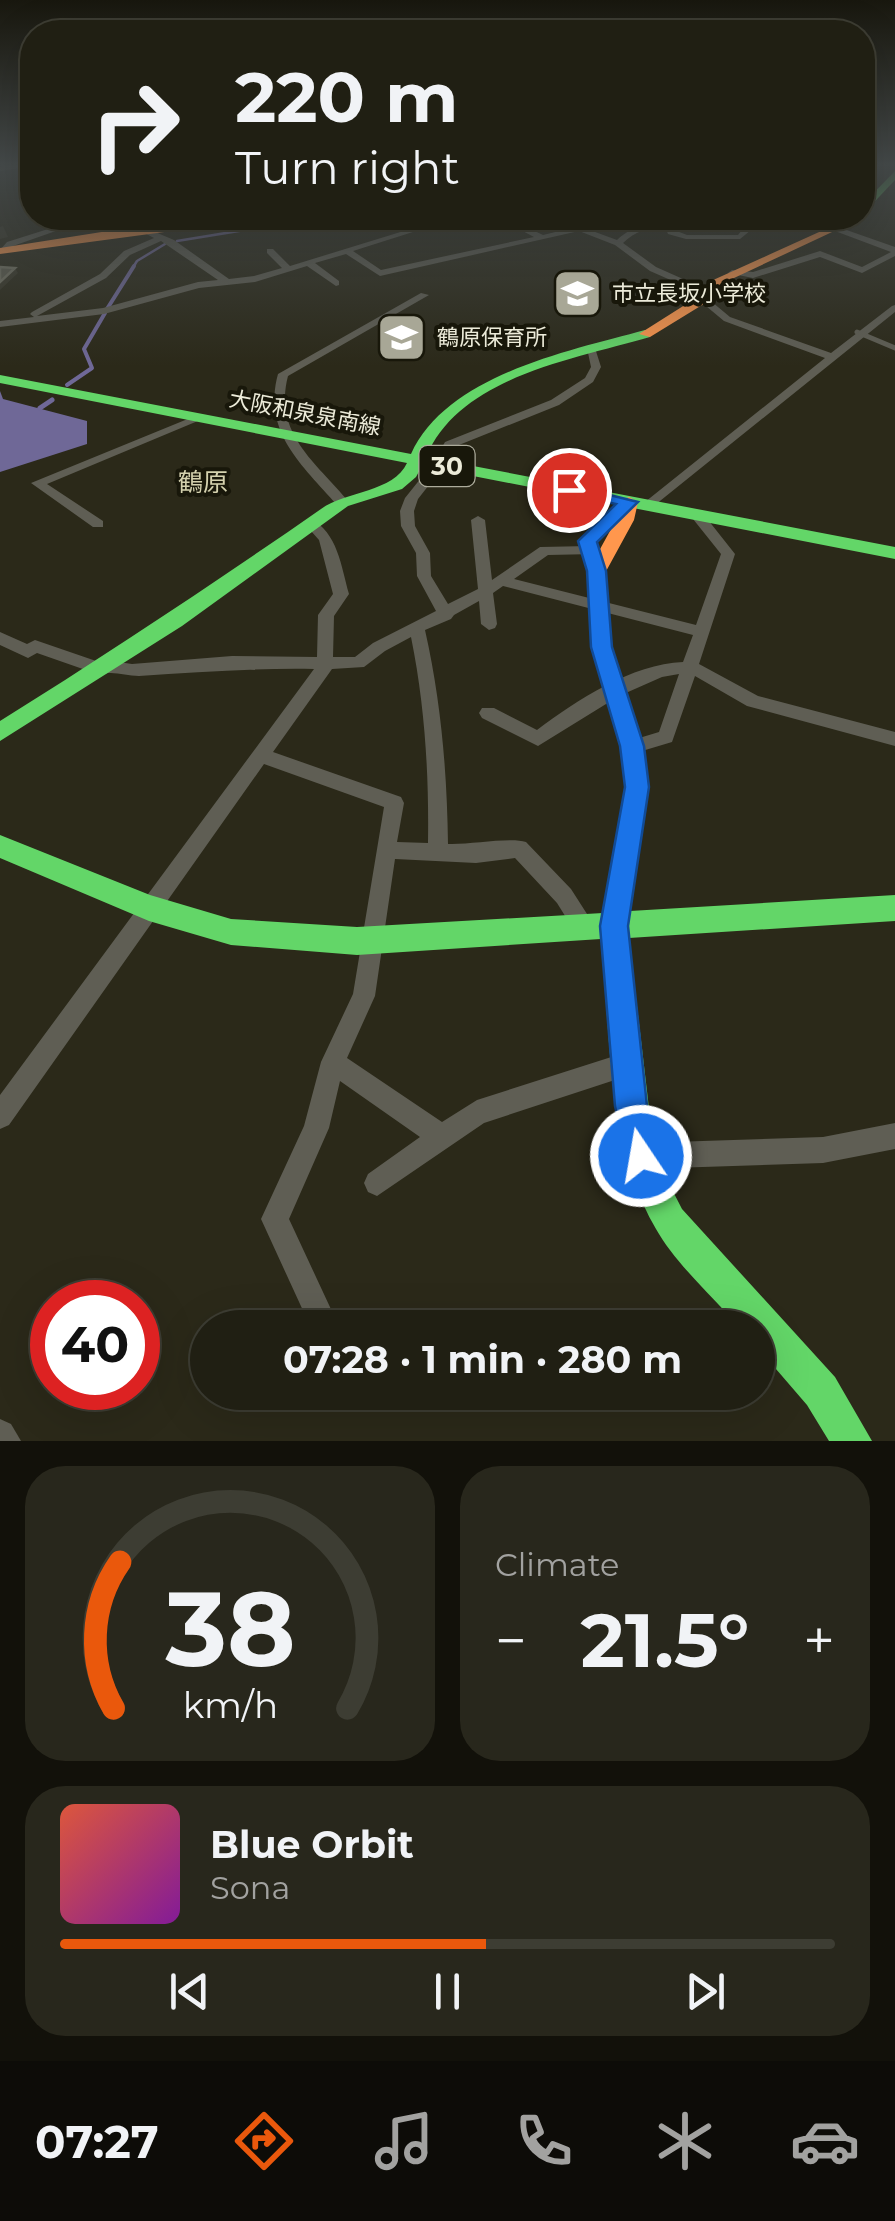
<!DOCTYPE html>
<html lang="en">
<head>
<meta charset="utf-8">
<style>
  :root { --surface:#201f13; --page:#28271c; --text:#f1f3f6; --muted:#a2a2a0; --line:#3d3d33; --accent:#ea580c }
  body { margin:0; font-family:Montserrat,"Noto Sans JP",sans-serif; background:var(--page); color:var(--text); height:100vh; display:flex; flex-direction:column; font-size:38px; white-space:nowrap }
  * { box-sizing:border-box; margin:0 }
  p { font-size:32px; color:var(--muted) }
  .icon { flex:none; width:55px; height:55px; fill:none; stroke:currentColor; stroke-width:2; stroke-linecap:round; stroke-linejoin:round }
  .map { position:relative; height:1441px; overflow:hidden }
  .panel { display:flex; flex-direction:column; gap:25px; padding:25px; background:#12110a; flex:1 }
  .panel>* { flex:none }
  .top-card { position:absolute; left:20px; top:20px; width:855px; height:210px; border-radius:40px; box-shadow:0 10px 40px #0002,0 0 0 2px var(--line); background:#201f13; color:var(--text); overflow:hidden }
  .speed { position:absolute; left:30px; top:1280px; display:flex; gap:20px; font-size:50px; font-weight:700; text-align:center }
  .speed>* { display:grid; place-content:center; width:130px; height:130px; border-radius:50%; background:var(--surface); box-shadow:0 10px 40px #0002,0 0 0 2px var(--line); line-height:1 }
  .speed .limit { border:15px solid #d22; background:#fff; color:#111 }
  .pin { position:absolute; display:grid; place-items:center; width:85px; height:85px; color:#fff; margin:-42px; border:5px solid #fff; border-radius:50%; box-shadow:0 2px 10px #0007 }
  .me { position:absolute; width:110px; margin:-55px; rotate:348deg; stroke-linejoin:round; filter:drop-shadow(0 0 8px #0008) }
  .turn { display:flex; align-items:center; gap:35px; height:210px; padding:0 50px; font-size:45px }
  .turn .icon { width:130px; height:130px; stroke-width:2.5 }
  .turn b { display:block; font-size:70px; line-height:85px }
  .big { font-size:75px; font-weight:700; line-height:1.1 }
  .panel .tile { flex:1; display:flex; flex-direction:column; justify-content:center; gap:15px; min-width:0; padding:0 35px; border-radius:40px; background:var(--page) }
  .panel .dial { align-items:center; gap:0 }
  .dial svg { height:260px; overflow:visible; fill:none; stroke:var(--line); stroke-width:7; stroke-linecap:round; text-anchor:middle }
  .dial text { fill:var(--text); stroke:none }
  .song { display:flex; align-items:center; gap:30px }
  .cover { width:120px; height:120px; border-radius:15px; background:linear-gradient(135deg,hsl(10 70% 55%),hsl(290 70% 35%)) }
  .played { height:10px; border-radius:5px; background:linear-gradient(90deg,var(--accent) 55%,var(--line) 55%) }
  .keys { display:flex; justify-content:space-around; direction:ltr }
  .heat { display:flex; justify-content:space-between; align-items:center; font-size:55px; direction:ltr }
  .panel .tiles { flex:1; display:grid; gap:25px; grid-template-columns:1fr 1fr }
  .tile:last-child { grid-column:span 2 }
  .trip { position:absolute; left:190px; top:1310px; width:585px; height:100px; border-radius:50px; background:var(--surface); box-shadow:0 10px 40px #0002,0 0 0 2px var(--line); font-weight:700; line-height:100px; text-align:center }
  .tab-bar { display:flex; height:160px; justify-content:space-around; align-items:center; background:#0d0c08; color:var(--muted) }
  .tab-bar .icon { width:70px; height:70px }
  .tab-bar .current { color:var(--accent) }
  .tab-bar b { font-size:45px; color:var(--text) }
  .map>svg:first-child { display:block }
</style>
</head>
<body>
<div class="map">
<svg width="895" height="1441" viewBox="0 0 895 1441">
  <rect width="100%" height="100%" fill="#2b2919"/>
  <path fill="#6f6897" d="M 0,391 L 3,399 L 87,421 L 87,444 L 0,472 Z"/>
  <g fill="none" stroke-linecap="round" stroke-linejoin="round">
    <g stroke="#6f6897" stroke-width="2.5">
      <path d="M 177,241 L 306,220 L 334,226 L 356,224"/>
      <path d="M 132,269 L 137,261 L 165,244"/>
    </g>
    <g stroke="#6f6897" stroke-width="4">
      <path d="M 107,309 L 134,266"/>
      <path d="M 67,385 L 92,368 L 84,349 L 105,313"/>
    </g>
    <path stroke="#6f6897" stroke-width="5" d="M 40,408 L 52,400"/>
    <path stroke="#5f5e54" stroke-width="5" d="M 857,332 L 895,348"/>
    <g fill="#5f5e54" fill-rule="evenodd">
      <path d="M 16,164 L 32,166 L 0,171 L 0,167 Z"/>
      <path d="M 83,218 L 93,218 L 13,246 L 7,252 L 0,250 L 7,242 Z"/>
      <path d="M 148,218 L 156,218 L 148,229 L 174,240 L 229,279 L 254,276 L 282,268 L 267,253 L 267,249 L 273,249 L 290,266 L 446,218 L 457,218 L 353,251 L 381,270 L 534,237 L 498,218 L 507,218 L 543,235 L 572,228 L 547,218 L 557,218 L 617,240 C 644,213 695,221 731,221 L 734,218 L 744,221 L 751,230 L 740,239 L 686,239 L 668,234 L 665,226 C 649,227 634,232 623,243 L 656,267 L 710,291 L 710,295 L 707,296 L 650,271 L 615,245 L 579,231 L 380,276 L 346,254 L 315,263 L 339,281 L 339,285 L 336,286 L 307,266 L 255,282 L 199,288 L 104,314 L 0,327 L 0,321 L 34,317 L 30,314 L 32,312 L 100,274 L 124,251 L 154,238 L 139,230 ZM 736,225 L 742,230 L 738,235 L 687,235 L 674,230 L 673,226 ZM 161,241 L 218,280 L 198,282 L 103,308 L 37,316 L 106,278 L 130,255 Z"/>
      <path d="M 838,227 L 895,247 L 895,256 L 862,273 L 820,257 L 753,278 L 728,273 L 732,270 L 753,272 L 820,251 L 862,267 L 891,252 L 835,231 Z"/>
      <path d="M 421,293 L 429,295 L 288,376 C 273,434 316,462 349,502 L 342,506 L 337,505 C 302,465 262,432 278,374 Z"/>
      <path d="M 700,297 L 706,297 L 730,317 L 831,353 L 892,306 L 895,305 L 895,312 L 650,509 L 645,508 L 645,502 L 825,358 L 724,321 L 700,301 Z"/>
      <path d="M 587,348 L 595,348 L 601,367 L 593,382 L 559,405 L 454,447 L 443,467 L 418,499 L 414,511 L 415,526 L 430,553 L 431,576 L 448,604 L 478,589 L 471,520 L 478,516 L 485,520 L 492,580 L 540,547 L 590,546 L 595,548 L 595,554 L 548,555 L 514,579 L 696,625 L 721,554 L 689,514 L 691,511 L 701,511 L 735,554 L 699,664 L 758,696 L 895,732 L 895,746 L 747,706 L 695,676 L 672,742 L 632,754 L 626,752 L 623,747 L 626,742 L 659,732 L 679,674 L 662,677 L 619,696 L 538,746 L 482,718 L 479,713 L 482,708 L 494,708 L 537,730 C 577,700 632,664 683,662 L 693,635 L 503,586 L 493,593 L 497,624 L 495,628 L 489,630 L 481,624 L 479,601 L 454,615 L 451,619 L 425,630 C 441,701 447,771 448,844 C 469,845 510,837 526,842 L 571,889 L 596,928 L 593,935 L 585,938 L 577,935 L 557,903 L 515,858 L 476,863 L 395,859 L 375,996 L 347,1058 L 442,1122 L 477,1100 L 627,1052 L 636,1055 L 639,1064 L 636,1073 L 627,1076 L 484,1123 L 377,1196 L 368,1192 L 364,1183 L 368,1174 L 420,1137 L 340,1081 L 329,1128 L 289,1219 L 336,1320 L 333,1328 L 311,1328 L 261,1219 L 304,1126 L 321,1062 L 353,994 L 384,807 L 264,764 L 9,1125 L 0,1129 L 0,1095 L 314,669 C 255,668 198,672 139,676 C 125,676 112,670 100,675 L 37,653 L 28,658 L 0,645 L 0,632 L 27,644 L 35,640 L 99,662 L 105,660 L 132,664 L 232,656 L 317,657 L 318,615 L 333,594 L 319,540 L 303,522 L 310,518 C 338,533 341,566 349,594 L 334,616 L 333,657 L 355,657 L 373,643 L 436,611 L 417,576 L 416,553 L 401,526 L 400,511 L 405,498 L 433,463 L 445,442 L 551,400 L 585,378 L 591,367 ZM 411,637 C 425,706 429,774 428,843 L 397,842 L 404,803 L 401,797 L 273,752 L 332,669 L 364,667 L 385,651 Z"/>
      <path d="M 195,416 L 205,418 L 47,484 L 103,521 L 103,527 L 93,527 L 31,483 Z"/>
      <path d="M 895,1123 L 895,1149 L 823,1163 L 641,1169 L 632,1165 L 628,1156 L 632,1147 L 641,1143 L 823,1137 Z"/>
      <path d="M 0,1419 L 11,1424 L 21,1441 L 0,1441 Z"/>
    </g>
    <g fill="#63d668" fill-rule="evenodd">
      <path d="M 895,171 L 895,180 L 862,215 L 862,205 Z"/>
      <path d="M 645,330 L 650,331 L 650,337 C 575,359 460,376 426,457 L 895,547 L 895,559 L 633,508 L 597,542 L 606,571 L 611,647 L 644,747 L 649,787 L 630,911 L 895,895 L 895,921 L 629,938 L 653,1142 L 664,1174 L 682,1209 L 835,1377 L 872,1441 L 829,1441 L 807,1405 L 758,1348 L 758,1328 L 740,1328 C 714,1298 675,1263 656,1229 C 606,1143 611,1036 601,939 L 357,955 L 231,945 L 149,921 L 0,858 L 0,835 L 150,895 L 231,919 L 357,927 L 603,913 L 625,787 L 620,747 L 591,647 L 588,571 L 579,541 L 617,504 L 422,466 L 416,477 L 402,489 L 348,506 L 182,626 L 0,741 L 0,721 C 109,653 216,582 321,509 C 346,491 394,492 407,463 L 0,383 L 0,375 L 411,454 C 447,375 568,351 645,330 Z"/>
    </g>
    <g fill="#ff974d" fill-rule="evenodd">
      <path d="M 239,218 L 269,218 L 0,254 L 0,248 L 108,231 Z"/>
      <path d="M 850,218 L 862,218 L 719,285 L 707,302 L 650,337 L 639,334 L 699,296 L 711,281 Z"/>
      <path d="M 629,497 L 638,502 L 634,520 L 604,575 L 590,575 L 588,571 L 616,520 L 620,502 Z"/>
    </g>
  </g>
  <g fill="#383627">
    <path d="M 3,226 L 8,237 L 0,239 L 0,227 Z"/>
    <path d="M 15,268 L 18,273 L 0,290 L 0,282 Z"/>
  </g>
  <path fill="#5d5c4e" stroke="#747363" stroke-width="2.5" d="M 0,267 L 15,268 L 0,282 Z"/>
  <linearGradient id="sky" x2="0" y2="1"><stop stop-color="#18170e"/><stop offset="0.45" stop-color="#444949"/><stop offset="1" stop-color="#444949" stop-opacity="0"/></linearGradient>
  <rect width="895" height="366" fill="url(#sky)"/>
  <path fill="#1a73e8" stroke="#114b97" stroke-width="2.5" d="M 569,485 L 638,502 L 597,542 L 606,571 L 612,647 L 644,746 L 649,787 L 628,926 L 647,1106 L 658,1156 L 653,1168 L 641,1173 L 629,1168 L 615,1106 L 600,926 L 625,787 L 620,746 L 591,647 L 587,571 L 578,541 L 616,504 L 563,493 L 560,490 Z"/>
  <defs>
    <symbol id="school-square" viewBox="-11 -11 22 22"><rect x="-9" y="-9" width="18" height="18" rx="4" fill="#a8a796" stroke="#18170a"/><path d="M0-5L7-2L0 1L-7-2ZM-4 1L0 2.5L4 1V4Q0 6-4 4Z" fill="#fff"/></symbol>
  </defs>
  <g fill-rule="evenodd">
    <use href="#school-square" x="550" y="266" width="55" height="55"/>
    <use href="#school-square" x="374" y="310" width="55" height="55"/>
  </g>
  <g text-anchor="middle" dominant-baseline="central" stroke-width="8" stroke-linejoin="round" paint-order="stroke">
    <g font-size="22" fill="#ecebd9" stroke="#18170a" text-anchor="start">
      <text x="612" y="293">市立長坂小学校</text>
      <text x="437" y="337">鶴原保育所</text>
    </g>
    <g font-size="22" fill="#ecebd9" stroke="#18170a">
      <text transform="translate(305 413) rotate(11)">大阪和泉泉南線</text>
    </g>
    <rect fill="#18170a" stroke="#acab9b" stroke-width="2.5" x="419.5" y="446" width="55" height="40" rx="8"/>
    <g font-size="25" font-weight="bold" fill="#ecebd9">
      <text x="447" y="466">30</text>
    </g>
    <g font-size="25" fill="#d4d1ae" stroke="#18170a">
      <text x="203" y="482">鶴原</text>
    </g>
  </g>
</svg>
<div class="speed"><div class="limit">40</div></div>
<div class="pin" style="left:569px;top:490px;background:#d93025"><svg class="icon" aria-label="arrive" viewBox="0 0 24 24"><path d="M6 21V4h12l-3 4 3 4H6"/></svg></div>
<svg class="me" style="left:641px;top:1156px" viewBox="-20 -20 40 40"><circle r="17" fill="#1a73e8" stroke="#fff" stroke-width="3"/><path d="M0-11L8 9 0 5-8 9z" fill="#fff"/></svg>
<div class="trip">07:28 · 1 min · 280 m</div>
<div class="top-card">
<div class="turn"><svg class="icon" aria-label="right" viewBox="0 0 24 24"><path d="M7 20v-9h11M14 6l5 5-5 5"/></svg><div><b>220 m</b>Turn right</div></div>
</div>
</div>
<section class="panel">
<div class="tiles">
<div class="tile dial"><svg viewBox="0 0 100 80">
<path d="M14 69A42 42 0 1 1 86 69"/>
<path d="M14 69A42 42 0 0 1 16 24" stroke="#ea580c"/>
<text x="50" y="56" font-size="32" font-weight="700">38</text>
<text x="50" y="72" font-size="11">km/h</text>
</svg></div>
<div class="tile"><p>Climate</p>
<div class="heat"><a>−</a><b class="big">21.5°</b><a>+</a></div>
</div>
<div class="tile">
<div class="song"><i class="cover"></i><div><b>Blue Orbit</b><p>Sona</p></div></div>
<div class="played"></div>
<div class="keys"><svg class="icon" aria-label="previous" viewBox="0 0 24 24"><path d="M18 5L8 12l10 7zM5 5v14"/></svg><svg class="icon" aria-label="pause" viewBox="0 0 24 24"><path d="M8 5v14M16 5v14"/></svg><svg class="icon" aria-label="next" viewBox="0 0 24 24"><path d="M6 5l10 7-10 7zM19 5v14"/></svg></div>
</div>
</div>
</section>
<nav class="tab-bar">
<b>07:27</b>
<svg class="icon current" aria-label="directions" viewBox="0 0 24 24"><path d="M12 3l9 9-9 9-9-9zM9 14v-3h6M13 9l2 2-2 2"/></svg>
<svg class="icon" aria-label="music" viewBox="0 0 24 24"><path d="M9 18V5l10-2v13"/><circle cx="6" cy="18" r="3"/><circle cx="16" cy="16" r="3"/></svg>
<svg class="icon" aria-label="phone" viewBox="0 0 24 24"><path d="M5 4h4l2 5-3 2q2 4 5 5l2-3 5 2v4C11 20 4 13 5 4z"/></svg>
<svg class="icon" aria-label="climate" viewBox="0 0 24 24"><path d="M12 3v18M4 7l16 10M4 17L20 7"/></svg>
<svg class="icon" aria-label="car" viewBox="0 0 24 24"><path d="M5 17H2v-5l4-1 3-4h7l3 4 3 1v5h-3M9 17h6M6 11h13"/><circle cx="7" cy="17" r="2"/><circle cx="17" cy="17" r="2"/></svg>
</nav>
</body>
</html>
